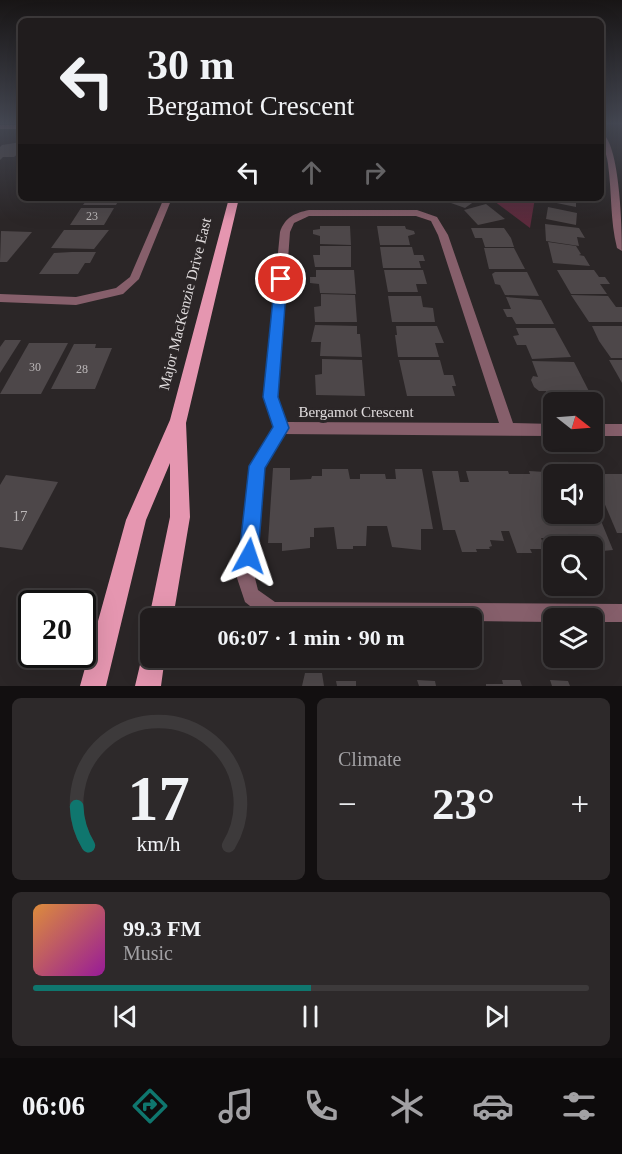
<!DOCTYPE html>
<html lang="en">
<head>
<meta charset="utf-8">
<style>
  :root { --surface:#201c1d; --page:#2d292a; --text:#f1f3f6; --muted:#a2a1a4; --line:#3d3a3b; --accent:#0f766e }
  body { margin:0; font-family:"Times New Roman",serif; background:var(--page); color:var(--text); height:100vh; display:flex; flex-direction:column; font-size:22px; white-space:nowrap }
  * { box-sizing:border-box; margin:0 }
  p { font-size:20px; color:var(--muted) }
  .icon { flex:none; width:33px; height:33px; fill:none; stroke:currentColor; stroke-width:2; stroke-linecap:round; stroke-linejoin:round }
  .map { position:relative; height:686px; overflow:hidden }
  .panel { display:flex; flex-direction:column; gap:12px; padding:12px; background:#120f10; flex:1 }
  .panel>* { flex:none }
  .guide { position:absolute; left:18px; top:18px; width:586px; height:183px; border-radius:9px; box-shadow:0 6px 24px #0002,0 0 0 2px var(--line); background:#201c1d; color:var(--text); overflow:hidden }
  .needle { width:39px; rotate:107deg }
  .tools { position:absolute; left:543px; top:392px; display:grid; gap:12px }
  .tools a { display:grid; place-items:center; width:60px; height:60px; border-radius:9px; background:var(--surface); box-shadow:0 6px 24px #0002,0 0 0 2px var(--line); font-size:30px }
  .speed { position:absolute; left:18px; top:590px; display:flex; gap:12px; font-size:30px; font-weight:700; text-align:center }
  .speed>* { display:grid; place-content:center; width:78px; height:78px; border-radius:50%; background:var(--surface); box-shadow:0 6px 24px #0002,0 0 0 2px var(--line); line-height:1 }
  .speed .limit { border:3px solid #111; border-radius:9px; background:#fff; color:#111 }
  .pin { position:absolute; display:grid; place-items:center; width:51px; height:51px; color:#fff; margin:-26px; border:3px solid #fff; border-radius:50%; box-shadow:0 2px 6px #0007 }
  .me { position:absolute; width:66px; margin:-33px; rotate:5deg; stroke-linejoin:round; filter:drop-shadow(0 0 4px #0008) }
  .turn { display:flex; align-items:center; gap:21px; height:126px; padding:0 30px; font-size:27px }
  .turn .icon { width:78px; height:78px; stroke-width:2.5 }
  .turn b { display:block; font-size:42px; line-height:51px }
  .lanes { display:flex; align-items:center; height:57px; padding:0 30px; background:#0003; justify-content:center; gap:30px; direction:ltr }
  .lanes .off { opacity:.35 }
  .big { font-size:45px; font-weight:600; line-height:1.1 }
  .panel .tile { flex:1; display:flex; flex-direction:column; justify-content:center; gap:9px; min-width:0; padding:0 21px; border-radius:9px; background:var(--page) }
  .panel .dial { align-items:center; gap:0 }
  .dial svg { height:156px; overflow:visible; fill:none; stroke:var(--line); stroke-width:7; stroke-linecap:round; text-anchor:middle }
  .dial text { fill:var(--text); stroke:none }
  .song { display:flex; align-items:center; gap:18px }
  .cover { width:72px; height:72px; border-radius:9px; background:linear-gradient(135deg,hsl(30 70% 55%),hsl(300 70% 35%)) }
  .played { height:6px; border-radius:3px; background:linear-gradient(90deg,var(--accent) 50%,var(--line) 50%) }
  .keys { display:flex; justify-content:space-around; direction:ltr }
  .heat { display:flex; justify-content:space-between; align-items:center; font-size:33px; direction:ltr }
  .panel .tiles { flex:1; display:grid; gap:12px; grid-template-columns:1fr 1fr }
  .tile:last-child { grid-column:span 2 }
  .trip { position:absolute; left:140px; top:608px; width:342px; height:60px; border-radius:9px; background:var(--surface); box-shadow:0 6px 24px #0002,0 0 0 2px var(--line); font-weight:600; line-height:60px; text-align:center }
  .menu { display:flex; height:96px; justify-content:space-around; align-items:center; background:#0d0b0c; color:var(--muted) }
  .menu .icon { width:42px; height:42px }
  .menu .on { color:var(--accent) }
  .menu b { font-size:27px; color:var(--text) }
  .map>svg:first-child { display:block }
</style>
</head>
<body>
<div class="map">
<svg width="622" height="686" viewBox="0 0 622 686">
  <rect width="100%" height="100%" fill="#2b2627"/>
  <path fill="#5d2b3d" d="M 490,198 L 535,198 L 530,228 Z"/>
  <g fill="#4d4749">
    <path d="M 21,142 L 21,151 L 14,157 L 3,157 L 0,160 L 0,147 L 2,145 Z"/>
    <path d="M 88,198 L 120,198 L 116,205 L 83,205 Z"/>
    <path d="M 437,198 L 471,198 L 470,199 L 475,201 L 465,208 Z"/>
    <path d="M 548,198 L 576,198 L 576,207 L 547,201 Z"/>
    <path d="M 486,204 L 505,219 L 478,225 L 464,210 Z"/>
    <path d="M 548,207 L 577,213 L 576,225 L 546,219 Z"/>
    <path d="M 81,208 L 114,208 L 104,225 L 70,225 Z"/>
    <path d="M 545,224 L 579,228 L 585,238 L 577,237 L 579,246 L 546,241 Z"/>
    <path d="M 320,226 L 350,226 L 351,245 L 320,244 L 320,236 L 313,234 L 313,230 L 320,229 Z"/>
    <path d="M 377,226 L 405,226 L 406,229 L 414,231 L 415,234 L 408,236 L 410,245 L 380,245 Z"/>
    <path d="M 471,228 L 504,228 L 511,238 L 514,247 L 485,247 L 482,238 L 475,238 Z"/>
    <path d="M 64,230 L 109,230 L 94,249 L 51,248 Z"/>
    <path d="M 1,231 L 32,232 L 7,262 L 0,262 Z"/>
    <path d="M 548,242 L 576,246 L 581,254 L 579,255 L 584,256 L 590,266 L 553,263 Z"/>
    <path d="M 320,246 L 351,246 L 351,267 L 315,267 L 313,255 L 320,255 Z"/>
    <path d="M 380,247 L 412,247 L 414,255 L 423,255 L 425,261 L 419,261 L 421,268 L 383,268 Z"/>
    <path d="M 484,248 L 514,248 L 525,269 L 489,269 Z"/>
    <path d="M 72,252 L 96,252 L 90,263 L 85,263 L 78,274 L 39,274 L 54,253 Z"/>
    <path d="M 316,270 L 354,270 L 356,294 L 320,293 L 319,284 L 310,283 L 310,277 L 316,277 Z"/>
    <path d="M 384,270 L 423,270 L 427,284 L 416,284 L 418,292 L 388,292 Z"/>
    <path d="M 557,270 L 594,270 L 599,277 L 605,277 L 610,284 L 600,284 L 607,294 L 571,294 Z"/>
    <path d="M 495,272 L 527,272 L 539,296 L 505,295 L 500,285 L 495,284 L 492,274 Z"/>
    <path d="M 321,294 L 355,295 L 357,322 L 315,322 L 314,307 L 321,306 Z"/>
    <path d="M 571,295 L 608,296 L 616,307 L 622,307 L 622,322 L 589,322 Z"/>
    <path d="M 388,296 L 421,296 L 423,307 L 433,308 L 435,322 L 392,322 Z"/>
    <path d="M 506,297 L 541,300 L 554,324 L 516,324 L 512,317 L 507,317 L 503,309 L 511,309 Z"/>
    <path d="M 315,325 L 357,326 L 357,334 L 360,334 L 362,357 L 320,356 L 321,342 L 311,342 Z"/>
    <path d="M 396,326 L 437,326 L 444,343 L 435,343 L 439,357 L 398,357 L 395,335 L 397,335 Z"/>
    <path d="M 592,326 L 622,326 L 622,358 L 611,358 L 599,341 Z"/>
    <path d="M 516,328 L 555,328 L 571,357 L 532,359 L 526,345 L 517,345 L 513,336 L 519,335 Z"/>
    <path d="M 5,340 L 21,340 L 0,373 L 0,347 Z"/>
    <path d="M 29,343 L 68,343 L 41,394 L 0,394 Z"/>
    <path d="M 74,344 L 96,344 L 95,348 L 112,348 L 95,389 L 51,389 Z"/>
    <path d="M 322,359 L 362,360 L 365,396 L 316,395 L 315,375 L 322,374 Z"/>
    <path d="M 399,360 L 440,360 L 444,375 L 453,375 L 456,386 L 452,386 L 455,396 L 407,396 Z"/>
    <path d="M 609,360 L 622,360 L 622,383 Z"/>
    <path d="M 532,361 L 574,362 L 592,397 L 570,397 L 569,394 L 564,394 L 565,397 L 548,397 L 546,391 L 539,391 L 534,387 L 531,380 L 533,376 L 538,377 Z"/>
    <path d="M 273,468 L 290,468 L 290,480 L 311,479 L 312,476 L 322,476 L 322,469 L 348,469 L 350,479 L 360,479 L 360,474 L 385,474 L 386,479 L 396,479 L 395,469 L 422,469 L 433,529 L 421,529 L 421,550 L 392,547 L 387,526 L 367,526 L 366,546 L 353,546 L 353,549 L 337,549 L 334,527 L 314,528 L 314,537 L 310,537 L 310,548 L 282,551 L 282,543 L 268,543 Z"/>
    <path d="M 432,471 L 458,471 L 460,482 L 469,482 L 466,471 L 508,471 L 509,474 L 530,474 L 529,471 L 546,472 L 549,482 L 554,482 L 554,513 L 592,513 L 592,499 L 613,550 L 592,552 L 592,546 L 554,546 L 552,538 L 541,538 L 545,549 L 530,549 L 532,553 L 517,553 L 509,531 L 501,531 L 504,541 L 490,540 L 492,546 L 489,547 L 490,549 L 476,549 L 477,552 L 462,552 L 455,530 L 443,530 Z"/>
    <path d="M 592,474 L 622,474 L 622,533 L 617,533 Z"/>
    <path d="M 6,475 L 58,482 L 22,550 L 0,547 L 0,485 Z"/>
    <path d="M 305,673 L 322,673 L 324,686 L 302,686 Z"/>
    <path d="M 417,680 L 435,681 L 436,686 L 419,686 Z"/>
    <path d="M 502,680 L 520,680 L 522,686 L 486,686 L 486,684 L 503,684 Z"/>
    <path d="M 550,680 L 568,681 L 570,686 L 552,686 Z"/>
    <path d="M 336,681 L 356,681 L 356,686 L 337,686 Z"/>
  </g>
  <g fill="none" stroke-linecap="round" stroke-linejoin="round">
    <path fill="#865f6b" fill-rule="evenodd" d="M 281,422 L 286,423 L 288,428 L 264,468 L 255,578 L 258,590 L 275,602 L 622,604 L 622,622 L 592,622 L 592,618 L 554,618 L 554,622 L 471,621 L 471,618 L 265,618 L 245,602 L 237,578 L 249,466 L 276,423 Z"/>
    <g fill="#865f6b" fill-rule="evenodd">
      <rect x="0" y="125" width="21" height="4"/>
      <path d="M 602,133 C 620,145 622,228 622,251 L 617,248 C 610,220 612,193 608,164 C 607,153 601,143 602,133 Z"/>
      <path d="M 164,198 L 172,198 L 139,279 L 123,294 L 76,305 L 0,302 L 0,294 L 76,297 L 116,288 L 130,277 Z"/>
      <path d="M 309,210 L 417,210 L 437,217 L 448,235 L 513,423 L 554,424 L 554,436 L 281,434 L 276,433 L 264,397 L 280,232 C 285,217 295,213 309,210 ZM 309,216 L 416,216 L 431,221 L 438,235 L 499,423 L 286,422 L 278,397 L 290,232 L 294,223 Z"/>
      <rect x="592" y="424" width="30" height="12"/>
    </g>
    <g fill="#e596b0" fill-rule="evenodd">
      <path d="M 229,198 L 239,198 L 186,423 L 190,517 L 173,618 L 150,618 L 150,620 L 149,618 L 170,517 L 170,463 L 146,520 L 106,686 L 80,686 L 126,520 L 170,420 Z"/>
      <path d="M 150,646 L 150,657 L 165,657 L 161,686 L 135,686 L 144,648 Z"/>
    </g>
  </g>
  <linearGradient id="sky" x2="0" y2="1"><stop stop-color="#181515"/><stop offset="0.56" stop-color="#444752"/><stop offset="1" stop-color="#444752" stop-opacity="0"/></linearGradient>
  <rect width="622" height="220" fill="url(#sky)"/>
  <path fill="#1a73e8" stroke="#114b97" stroke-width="1.5" d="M 281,275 L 287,279 L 278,397 L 289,428 L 265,468 L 258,556 L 256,563 L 249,566 L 242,563 L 239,556 L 249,466 L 273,427 L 263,397 L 275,279 Z"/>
  <g text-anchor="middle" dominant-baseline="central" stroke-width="6" stroke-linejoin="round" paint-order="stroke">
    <g font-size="12" fill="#bbb7b8">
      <text x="92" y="216">23</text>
      <text x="35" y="367">30</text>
      <text x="82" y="369">28</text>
    </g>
    <g font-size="15" fill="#e0dcdd" stroke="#2b2627">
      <text transform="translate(185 304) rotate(-76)">Major MacKenzie Drive East</text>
      <text x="356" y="412">Bergamot Crescent</text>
    </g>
    <g font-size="15" fill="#bbb7b8">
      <text x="20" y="516">17</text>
    </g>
  </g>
</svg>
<div class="tools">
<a><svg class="needle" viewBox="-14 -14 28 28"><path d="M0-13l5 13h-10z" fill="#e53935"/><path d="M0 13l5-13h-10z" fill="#a2a1a4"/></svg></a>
<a><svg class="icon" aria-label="sound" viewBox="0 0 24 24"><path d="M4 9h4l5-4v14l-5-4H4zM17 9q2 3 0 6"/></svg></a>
<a><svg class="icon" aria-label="search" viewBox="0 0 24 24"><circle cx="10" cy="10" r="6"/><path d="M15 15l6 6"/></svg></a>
<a><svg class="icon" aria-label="layers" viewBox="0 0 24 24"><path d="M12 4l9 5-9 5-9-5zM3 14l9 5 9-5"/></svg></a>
</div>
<div class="speed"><div class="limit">20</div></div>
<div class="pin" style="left:281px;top:279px;background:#d93025"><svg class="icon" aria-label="arrive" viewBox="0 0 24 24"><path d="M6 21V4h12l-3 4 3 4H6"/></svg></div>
<svg class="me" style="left:249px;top:556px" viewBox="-20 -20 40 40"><path d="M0-17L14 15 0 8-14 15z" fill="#1a73e8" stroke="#fff" stroke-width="4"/></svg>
<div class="trip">06:07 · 1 min · 90 m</div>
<div class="guide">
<div class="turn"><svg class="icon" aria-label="left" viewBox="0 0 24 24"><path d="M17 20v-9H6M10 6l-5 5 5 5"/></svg><div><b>30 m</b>Bergamot Crescent</div></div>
<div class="lanes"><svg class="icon" aria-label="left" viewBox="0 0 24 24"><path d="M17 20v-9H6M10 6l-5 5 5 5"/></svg><svg class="icon off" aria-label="ahead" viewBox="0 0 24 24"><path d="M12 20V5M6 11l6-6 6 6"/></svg><svg class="icon off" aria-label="right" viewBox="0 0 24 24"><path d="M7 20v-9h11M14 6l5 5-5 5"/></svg></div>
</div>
</div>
<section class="panel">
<div class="tiles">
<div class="tile dial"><svg viewBox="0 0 100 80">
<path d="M14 69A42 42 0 1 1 86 69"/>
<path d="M14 69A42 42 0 0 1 8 49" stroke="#0f766e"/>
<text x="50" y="56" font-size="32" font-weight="700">17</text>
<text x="50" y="72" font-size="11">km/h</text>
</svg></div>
<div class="tile"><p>Climate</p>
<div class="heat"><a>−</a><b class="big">23°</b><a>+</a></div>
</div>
<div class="tile">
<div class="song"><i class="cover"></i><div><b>99.3 FM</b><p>Music</p></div></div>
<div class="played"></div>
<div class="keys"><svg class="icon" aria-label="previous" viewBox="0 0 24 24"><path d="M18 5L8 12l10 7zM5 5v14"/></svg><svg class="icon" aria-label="pause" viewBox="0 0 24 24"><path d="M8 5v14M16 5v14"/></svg><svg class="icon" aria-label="next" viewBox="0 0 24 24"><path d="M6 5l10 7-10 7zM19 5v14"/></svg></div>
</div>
</div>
</section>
<nav class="menu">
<b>06:06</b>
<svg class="icon on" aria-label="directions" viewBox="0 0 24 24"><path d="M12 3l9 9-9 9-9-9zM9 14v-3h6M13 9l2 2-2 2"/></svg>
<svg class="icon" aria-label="music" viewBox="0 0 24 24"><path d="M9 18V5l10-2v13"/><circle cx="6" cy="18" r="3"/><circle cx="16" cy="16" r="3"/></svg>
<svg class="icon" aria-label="phone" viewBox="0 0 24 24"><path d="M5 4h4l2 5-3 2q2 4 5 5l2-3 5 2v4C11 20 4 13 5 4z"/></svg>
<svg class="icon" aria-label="climate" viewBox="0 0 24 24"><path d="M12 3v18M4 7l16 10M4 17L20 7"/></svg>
<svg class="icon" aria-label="car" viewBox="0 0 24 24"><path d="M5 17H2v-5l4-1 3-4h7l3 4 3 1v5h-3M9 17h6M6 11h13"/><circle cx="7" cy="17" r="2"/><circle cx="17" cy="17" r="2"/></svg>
<svg class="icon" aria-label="filters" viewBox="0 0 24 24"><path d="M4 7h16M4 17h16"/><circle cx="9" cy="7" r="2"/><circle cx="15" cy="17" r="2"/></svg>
</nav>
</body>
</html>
